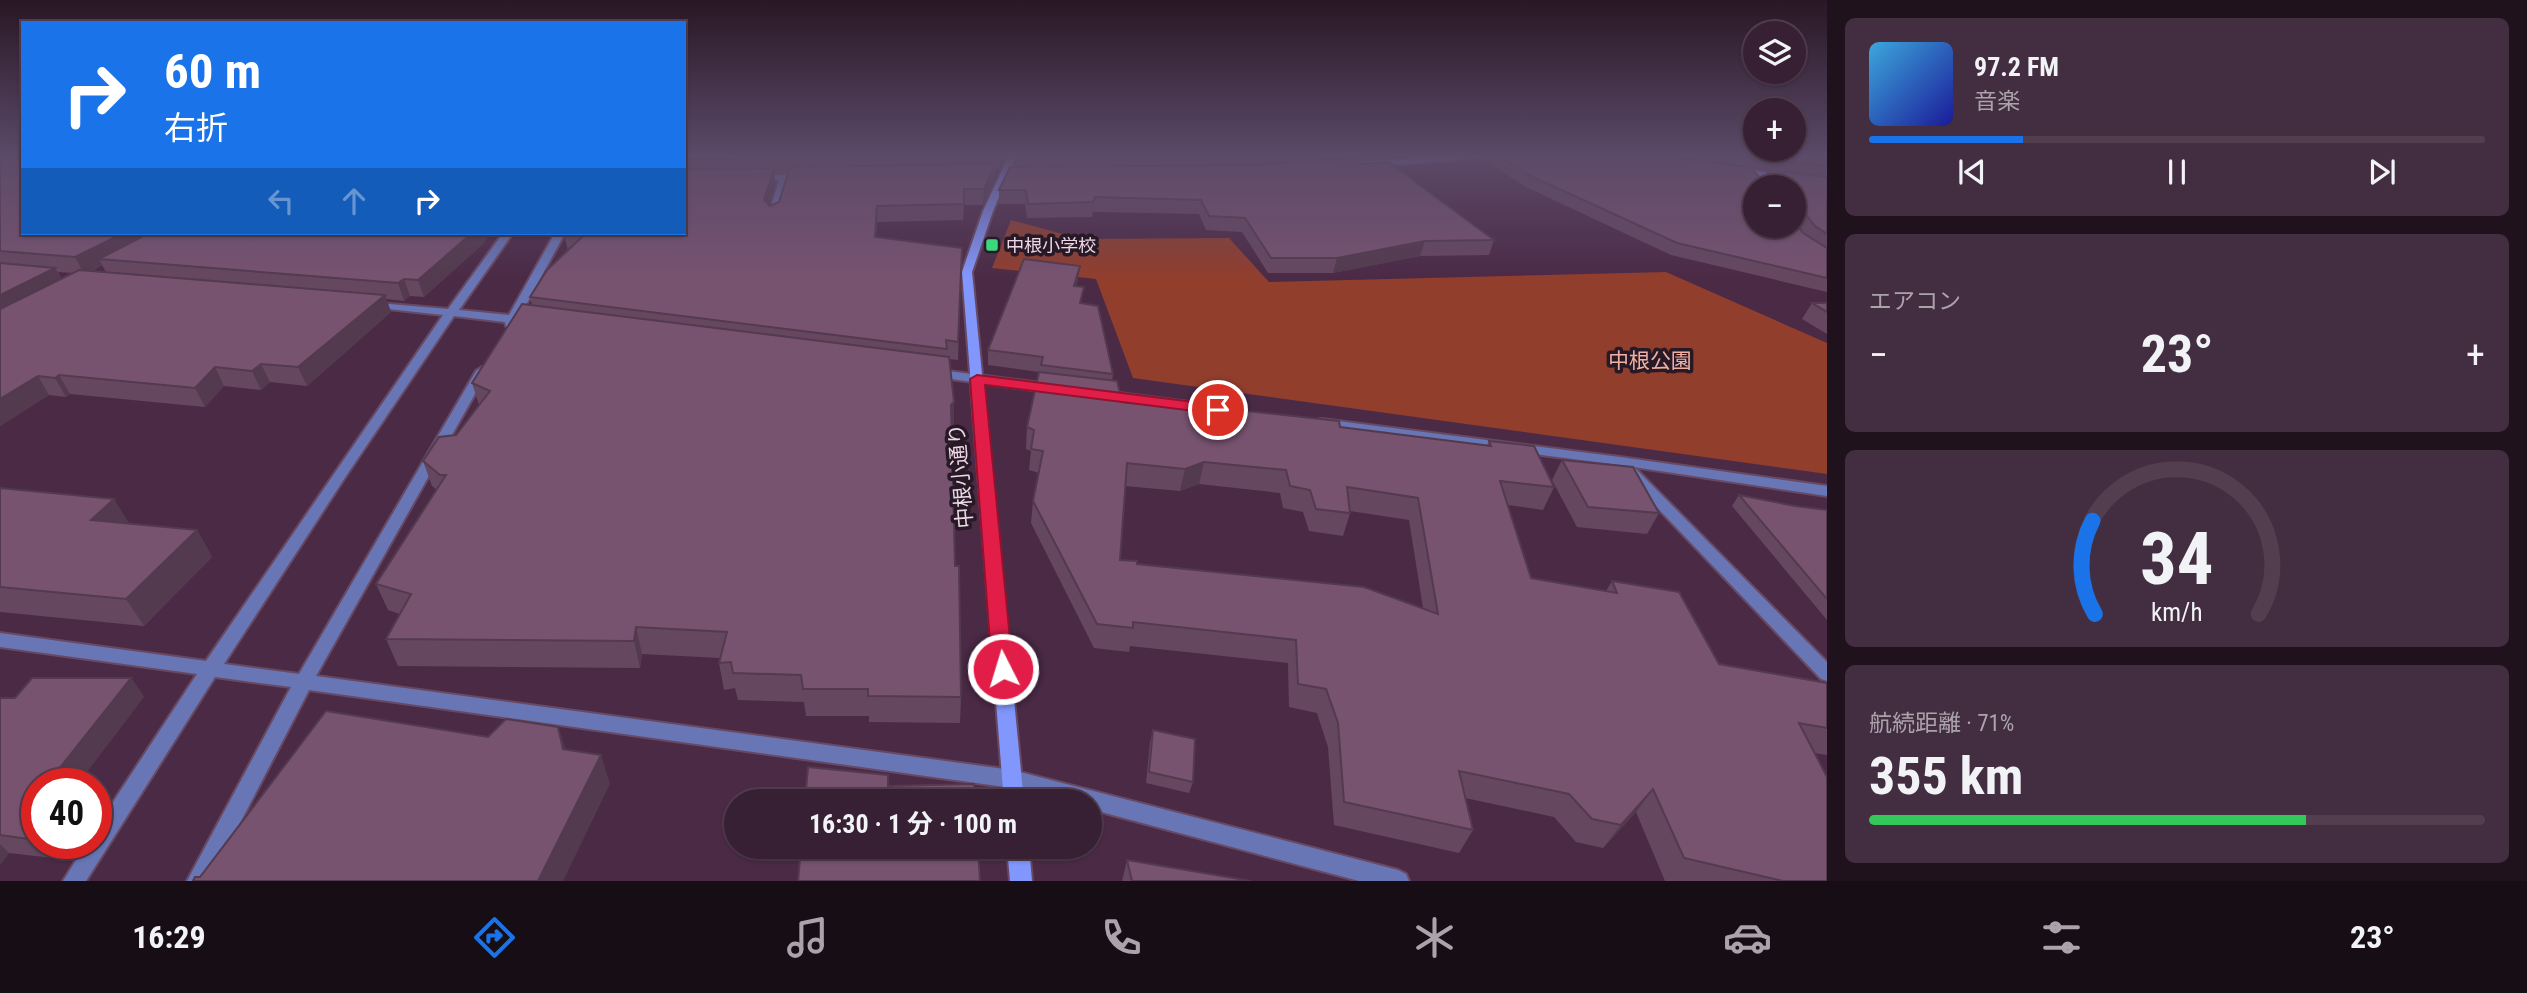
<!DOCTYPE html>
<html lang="ja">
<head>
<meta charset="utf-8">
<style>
  :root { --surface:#382034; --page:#432d40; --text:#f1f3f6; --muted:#aba3ac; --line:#523e4f; --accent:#1a73e8 }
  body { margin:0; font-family:"Roboto Condensed","Noto Sans JP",sans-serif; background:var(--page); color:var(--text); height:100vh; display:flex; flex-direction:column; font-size:26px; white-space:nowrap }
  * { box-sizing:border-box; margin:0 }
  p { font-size:23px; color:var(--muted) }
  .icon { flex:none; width:38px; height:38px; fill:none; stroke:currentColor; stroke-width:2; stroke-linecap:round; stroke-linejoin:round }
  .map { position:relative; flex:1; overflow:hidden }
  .details { display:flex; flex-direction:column; gap:18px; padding:18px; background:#1f121d; width:700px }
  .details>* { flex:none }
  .banner { position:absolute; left:21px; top:21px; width:665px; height:214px; border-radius:0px; box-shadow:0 2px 5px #0004,0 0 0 2px var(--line); background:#1a73e8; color:#fff; overflow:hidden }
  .tools { position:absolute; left:1743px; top:21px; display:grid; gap:14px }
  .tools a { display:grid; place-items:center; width:63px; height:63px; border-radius:50%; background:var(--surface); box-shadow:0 2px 5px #0004,0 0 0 2px var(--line); font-size:35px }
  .speed { position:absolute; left:21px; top:768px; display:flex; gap:14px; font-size:35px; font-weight:700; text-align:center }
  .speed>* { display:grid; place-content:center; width:91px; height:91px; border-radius:50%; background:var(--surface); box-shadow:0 2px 5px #0004,0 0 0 2px var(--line); line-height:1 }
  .speed .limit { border:10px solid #d22; background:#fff; color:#111 }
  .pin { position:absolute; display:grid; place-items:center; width:60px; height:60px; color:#fff; margin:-30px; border:4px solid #fff; border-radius:50%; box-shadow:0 2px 7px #0007 }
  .me { position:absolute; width:77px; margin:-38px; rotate:355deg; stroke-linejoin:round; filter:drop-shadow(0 0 5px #0008) }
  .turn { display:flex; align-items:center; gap:24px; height:147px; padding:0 28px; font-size:32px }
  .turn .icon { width:91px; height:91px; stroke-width:2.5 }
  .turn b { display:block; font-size:49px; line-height:60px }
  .lanes { display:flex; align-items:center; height:66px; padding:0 28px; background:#0003; justify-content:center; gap:35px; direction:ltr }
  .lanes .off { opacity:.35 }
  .big { font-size:52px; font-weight:700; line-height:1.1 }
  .details .tile { flex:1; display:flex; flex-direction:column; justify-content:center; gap:10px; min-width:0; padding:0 24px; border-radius:10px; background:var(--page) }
  .details .dial { align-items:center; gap:0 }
  .dial svg { height:182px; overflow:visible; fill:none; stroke:var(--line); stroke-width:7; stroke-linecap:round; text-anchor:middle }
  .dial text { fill:var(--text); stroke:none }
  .song { display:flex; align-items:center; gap:21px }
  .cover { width:84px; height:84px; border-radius:10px; background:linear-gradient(135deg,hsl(200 70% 55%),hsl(240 70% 35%)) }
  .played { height:7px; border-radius:4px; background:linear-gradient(90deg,var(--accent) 25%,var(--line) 25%) }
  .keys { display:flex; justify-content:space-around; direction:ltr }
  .heat { display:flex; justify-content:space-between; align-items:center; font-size:38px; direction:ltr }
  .charge { height:10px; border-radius:5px; background:linear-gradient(90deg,#34c759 71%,var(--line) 0) }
  .trip { position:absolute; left:724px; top:789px; width:378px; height:70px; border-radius:35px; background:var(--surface); box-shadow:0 2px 5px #0004,0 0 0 2px var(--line); font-weight:700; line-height:70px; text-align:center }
  .tabs { display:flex; height:112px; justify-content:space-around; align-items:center; background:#160d15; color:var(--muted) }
  .tabs .icon { width:49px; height:49px }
  .tabs .on { color:var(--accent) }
  .tabs b { font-size:32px; color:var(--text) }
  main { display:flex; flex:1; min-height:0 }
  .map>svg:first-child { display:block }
</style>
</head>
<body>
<main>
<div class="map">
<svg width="1827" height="881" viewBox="0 0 1827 881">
  <rect width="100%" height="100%" fill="#4b2a46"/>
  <path fill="#913e2d" d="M 1011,220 L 1081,239 L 1229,238 L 1269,282 L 1666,272 L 1827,343 L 1827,474 L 1133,378 L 1096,279 L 992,268 Z"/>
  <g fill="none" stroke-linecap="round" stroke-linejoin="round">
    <defs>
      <g id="street">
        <path d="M 1362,155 L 1370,155 L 1372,165 L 1366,165 Z"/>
        <path d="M 1728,155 L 1737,155 L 1763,187 L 1755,188 Z"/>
        <path d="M 805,174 L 810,177 L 808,179 L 789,180 L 778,217 L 770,219 L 768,217 L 779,180 L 756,181 L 751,178 L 753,176 Z"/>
        <path d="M 503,233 L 513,233 L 459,310 L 509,315 L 555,233 L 565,233 L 520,316 L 535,318 L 537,321 L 531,325 L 516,323 L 510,327 L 506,326 L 505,322 L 454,316 L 346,476 L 224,664 L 299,674 L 476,371 L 482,367 L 488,371 L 316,676 L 1012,770 L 1398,870 L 1406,874 L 1409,881 L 1359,881 L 1090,809 L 1090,802 L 1063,802 L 1012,788 L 309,690 L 210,881 L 187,881 L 291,687 L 215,677 L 86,881 L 63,881 L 86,844 L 96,844 L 96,828 L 197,674 L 0,647 L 0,633 L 206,661 L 443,315 L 370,307 L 366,306 L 366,302 L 448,309 Z"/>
        <path d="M 933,369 L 1055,385 L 1062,389 L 1055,393 L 928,376 L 927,373 L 928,370 Z"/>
        <path d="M 1103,391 L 1236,408 L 1243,412 L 1236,416 L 1098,398 L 1096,395 L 1098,392 Z"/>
        <path d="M 1322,419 L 1620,457 L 1827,486 L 1827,496 L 1620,465 L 1317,426 L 1315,423 L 1317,420 Z"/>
        <path d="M 1631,467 L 1636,469 L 1827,662 L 1827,681 L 1821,679 L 1626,475 L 1624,472 L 1626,469 Z"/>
      </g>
      <g id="secondary">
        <path d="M 1009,155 L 1017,155 L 993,211 L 972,272 L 1024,802 L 1004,802 L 962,272 L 983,211 Z"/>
        <path d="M 1448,155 L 1487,155 L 1483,158 L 1341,169 L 1337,166 L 1341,163 Z"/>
        <path d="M 1737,168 L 1783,174 L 1788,177 L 1783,180 L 1734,173 L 1734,169 Z"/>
        <path d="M 1007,847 L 1029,847 L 1032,881 L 1010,881 Z"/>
      </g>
    </defs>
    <use href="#street" stroke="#684963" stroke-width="4"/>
    <use href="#secondary" stroke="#684963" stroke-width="4"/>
    <use href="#street" fill="#6876b6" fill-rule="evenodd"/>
    <use href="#secondary" fill="#8297fe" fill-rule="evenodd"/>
  </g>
  <g fill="#664760" fill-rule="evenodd">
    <path d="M 0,155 L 23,155 L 23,233 L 484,243 L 424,297 L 410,296 L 404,301 L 386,299 L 391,312 L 307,386 L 270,382 L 261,390 L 224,386 L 205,407 L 70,394 L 66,397 L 49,395 L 0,426 ZM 102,265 L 106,272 L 92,271 ZM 58,272 L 72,273 L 61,278 Z"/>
    <path d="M 684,155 L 1007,155 L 999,169 L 995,170 L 995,180 L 983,205 L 964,205 L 963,220 L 877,222 L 876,238 L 962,248 L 958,360 L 949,359 L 954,402 L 954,426 L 952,428 L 955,566 L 961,697 L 960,723 L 869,722 L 869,716 L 806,716 L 804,702 L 738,700 L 735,688 L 724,690 L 719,663 L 720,658 L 642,654 L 640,668 L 398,666 L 386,639 L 400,614 L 388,610 L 376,584 L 437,490 L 432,486 L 423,461 L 456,435 L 479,405 L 472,383 L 532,305 L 530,297 L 568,250 L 564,236 L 684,233 ZM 774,173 L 788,173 L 779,202 L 770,206 L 769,205 L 775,184 Z"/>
    <path d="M 1015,155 L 1352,155 L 1351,158 L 1358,164 L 1494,240 L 1489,255 L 1420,256 L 1333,273 L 1268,273 L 1242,232 L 1206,230 L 1199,214 L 1093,212 L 1092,217 L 1027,218 L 1025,204 L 999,204 L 999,190 L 1014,167 Z"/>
    <path d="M 1486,155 L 1739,155 L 1734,165 L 1761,179 L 1763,179 L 1767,171 L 1751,169 L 1739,155 L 1827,155 L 1827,292 L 1671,255 L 1526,187 L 1484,160 ZM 1794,187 L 1794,226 L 1755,226 Z"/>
    <path d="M 1078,279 L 1076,286 L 1082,304 L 1113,374 L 1112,381 L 1122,402 L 1219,411 L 1219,408 L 1340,427 L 1487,445 L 1489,441 L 1554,487 L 1543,510 L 1508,505 L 1531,578 L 1606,591 L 1612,581 L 1719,664 L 1827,683 L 1827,755 L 1814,753 L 1827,881 L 1665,881 L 1636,812 L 1603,848 L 1576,842 L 1554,817 L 1465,798 L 1473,830 L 1459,853 L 1334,825 L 1328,747 L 1317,713 L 1289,707 L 1288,663 L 1130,646 L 1129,652 L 1094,648 L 1031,523 L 1033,501 L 1039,473 L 1029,470 L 1031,451 L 1026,449 L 1027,427 L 1039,372 L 988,365 L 988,350 ZM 1199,484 L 1280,493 L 1283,508 L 1303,512 L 1309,531 L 1343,536 L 1350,513 L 1350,511 L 1409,520 L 1423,608 L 1137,564 L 1120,560 L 1125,486 L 1180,491 Z"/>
    <path d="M 1812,303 L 1827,303 L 1827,334 L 1802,319 Z"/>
    <path d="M 1562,460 L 1659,513 L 1647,534 L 1577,527 L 1552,480 Z"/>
    <path d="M 0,488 L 129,523 L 197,530 L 212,557 L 144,626 L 0,612 Z"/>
    <path d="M 1739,495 L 1795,506 L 1827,510 L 1827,620 L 1732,506 Z"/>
    <path d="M 131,678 L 144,697 L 37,784 L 37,844 L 66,844 L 53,858 L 9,853 L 0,865 L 0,698 L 15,698 Z"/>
    <path d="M 1153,730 L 1193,782 L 1189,793 L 1146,783 L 1150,742 Z"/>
    <path d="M 1127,860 L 1251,881 L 1122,881 Z"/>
  </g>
  <g fill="#533a4e">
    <path d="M 1000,155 L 1007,155 L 999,169 Z"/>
    <path d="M 995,164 L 995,180 L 983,205 L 984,189 Z"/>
    <path d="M 774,168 L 775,184 L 765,216 L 764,200 Z"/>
    <path d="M 124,233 L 164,233 L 99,259 L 102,265 L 84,274 L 75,257 Z"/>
    <path d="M 472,233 L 491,233 L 484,243 L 424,297 L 418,280 Z"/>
    <path d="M 1425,241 L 1420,256 L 1333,273 L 1337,258 Z"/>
    <path d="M 1080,266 L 1078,279 L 1073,300 L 1074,286 Z"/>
    <path d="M 55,268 L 65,285 L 0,318 L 0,295 Z"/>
    <path d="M 404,279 L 410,296 L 404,301 L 398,283 Z"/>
    <path d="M 385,295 L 391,312 L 307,386 L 298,367 Z"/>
    <path d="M 261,364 L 270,382 L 261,390 L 252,371 Z"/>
    <path d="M 215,367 L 224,386 L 205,407 L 195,388 Z"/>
    <path d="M 59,375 L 70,394 L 66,397 L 55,378 Z"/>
    <path d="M 38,376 L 49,395 L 0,426 L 0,399 Z"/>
    <path d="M 954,402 L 954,426 L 951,429 L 951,405 Z"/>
    <path d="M 1204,462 L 1199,484 L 1180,491 L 1185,469 Z"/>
    <path d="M 114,499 L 131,526 L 91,520 Z"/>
    <path d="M 197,530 L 212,557 L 144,626 L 126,599 Z"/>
    <path d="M 636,627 L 642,654 L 640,668 L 634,641 Z"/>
    <path d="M 131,678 L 144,697 L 78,784 L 47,784 Z"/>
    <path d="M 558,727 L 568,756 L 563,749 Z"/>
    <path d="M 601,755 L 610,784 L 563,881 L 538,881 Z"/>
    <path d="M 1653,789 L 1636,812 L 1603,848 L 1621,825 Z"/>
    <path d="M 0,844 L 9,853 L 0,865 Z"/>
    <path d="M 39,844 L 66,844 L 53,858 Z"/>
  </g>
  <g fill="#775370" stroke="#533a4e" stroke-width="2" fill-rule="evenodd">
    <path d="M 17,155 L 23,155 L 23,233 L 124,233 L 75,257 L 0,251 L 0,156 L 14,158 Z"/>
    <path d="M 684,155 L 945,155 L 684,159 Z"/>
    <path d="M 1497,155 L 1653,155 L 1750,167 L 1761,179 L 1771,177 L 1768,170 L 1827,177 L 1827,234 L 1815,226 L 1803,211 L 1794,212 L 1794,187 L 1755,187 L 1755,226 L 1794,226 L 1794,220 L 1803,233 L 1827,248 L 1827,278 L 1677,243 L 1531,176 Z"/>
    <path d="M 1755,155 L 1827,155 L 1827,166 L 1757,157 Z"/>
    <path d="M 1357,158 L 1358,164 L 1388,162 L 1494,240 L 1425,241 L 1337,258 L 1271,258 L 1245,218 L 1209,216 L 1201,200 L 1095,197 L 1093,202 L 1028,204 L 1026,190 L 999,190 L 1010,167 L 1257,165 Z"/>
    <path d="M 995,164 L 984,189 L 964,189 L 964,204 L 877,206 L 875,237 L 962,248 L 958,342 L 946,340 L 947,349 L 530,297 L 547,270 L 583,236 L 564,236 L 567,233 L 684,233 L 684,169 L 774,168 L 764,200 L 770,206 L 779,202 L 790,167 Z"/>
    <path d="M 149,233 L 472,233 L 418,280 L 404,279 L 398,283 L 99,259 Z"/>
    <path d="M 1024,259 L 1080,266 L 1074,286 L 1084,287 L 1080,303 L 1098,306 L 1113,374 L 1041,365 L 1043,357 L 988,350 Z"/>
    <path d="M 0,263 L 55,268 L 0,295 Z"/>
    <path d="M 79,270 L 385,295 L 298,367 L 261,364 L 252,371 L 215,367 L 195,388 L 59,375 L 55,378 L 38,376 L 0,399 L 0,309 Z"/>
    <path d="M 1812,303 L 1827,303 L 1827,312 Z"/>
    <path d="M 522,304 L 949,357 L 954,402 L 951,405 L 955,566 L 959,566 L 961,697 L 868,696 L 868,689 L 803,689 L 801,675 L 733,673 L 731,662 L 719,663 L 727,632 L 636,627 L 634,641 L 386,639 L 411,594 L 376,584 L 446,475 L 440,475 L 423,461 L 439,437 L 456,435 L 490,391 L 472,383 Z"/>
    <path d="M 1039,372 L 1117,381 L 1122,402 L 1219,411 L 1219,408 L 1339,421 L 1340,427 L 1491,446 L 1489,441 L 1534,446 L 1554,487 L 1500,481 L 1531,578 L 1617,593 L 1612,581 L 1679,592 L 1719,664 L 1827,683 L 1827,728 L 1799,723 L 1827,777 L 1827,881 L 1783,881 L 1684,858 L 1653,789 L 1621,825 L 1592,819 L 1569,794 L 1459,771 L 1473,830 L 1344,802 L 1338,723 L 1326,689 L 1298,684 L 1296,640 L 1133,622 L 1133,628 L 1097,624 L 1033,501 L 1043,451 L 1031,449 L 1034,430 L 1027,427 ZM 1204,462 L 1286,470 L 1290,486 L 1310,490 L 1316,509 L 1350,513 L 1347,487 L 1418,498 L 1438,614 L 1364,587 L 1137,564 L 1137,561 L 1120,560 L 1127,463 L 1185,469 Z"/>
    <path d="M 1562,460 L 1633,467 L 1659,513 L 1588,507 Z"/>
    <path d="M 0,488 L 114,499 L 91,520 L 197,530 L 126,599 L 0,587 Z"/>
    <path d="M 1739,495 L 1795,506 L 1827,510 L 1827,599 Z"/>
    <path d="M 32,678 L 131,678 L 47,784 L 37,784 L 37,838 L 36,840 L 0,835 L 0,698 L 15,698 Z"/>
    <path d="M 326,711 L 488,737 L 506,719 L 558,727 L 563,749 L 601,755 L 538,881 L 193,881 L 195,877 L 200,877 Z"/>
    <path d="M 1153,730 L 1195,739 L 1193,782 L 1149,772 Z"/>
    <path d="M 808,767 L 888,775 L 888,786 L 974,784 L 975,802 L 805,802 Z"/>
    <path d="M 801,847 L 978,847 L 980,881 L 798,881 Z"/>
    <path d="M 1127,860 L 1251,881 L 1132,881 Z"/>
  </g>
  <linearGradient id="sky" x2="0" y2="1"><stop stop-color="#291726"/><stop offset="0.56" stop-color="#5b4a68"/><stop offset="1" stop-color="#5b4a68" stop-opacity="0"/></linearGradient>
  <rect width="1827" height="278" fill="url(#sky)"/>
  <path fill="#e11d48" stroke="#92132f" stroke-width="2" d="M 977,375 L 1218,405 L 1226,410 L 1218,414 L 985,385 L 1013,669 L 1010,674 L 1003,677 L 995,674 L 992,669 L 970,379 Z"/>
  <rect fill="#3ad77f" stroke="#281926" stroke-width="2.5" x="985" y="238" width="14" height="14" rx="3.5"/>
  <g text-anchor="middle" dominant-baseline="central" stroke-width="7" stroke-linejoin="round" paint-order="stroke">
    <g font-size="18" fill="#ecd6e7" stroke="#281926" text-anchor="start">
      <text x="1006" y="245">中根小学校</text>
    </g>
    <g font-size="21" fill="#f0b0a2" stroke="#281926">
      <text x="1650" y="361">中根公園</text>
    </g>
    <g font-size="21" fill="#ecd6e7" stroke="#281926">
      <text transform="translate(961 476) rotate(-95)">中根小通り</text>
    </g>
  </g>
</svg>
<div class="tools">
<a><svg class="icon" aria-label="layers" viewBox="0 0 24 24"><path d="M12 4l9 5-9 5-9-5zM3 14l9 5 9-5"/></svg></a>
<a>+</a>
<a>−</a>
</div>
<div class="speed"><div class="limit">40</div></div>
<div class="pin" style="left:1218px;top:410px;background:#d93025"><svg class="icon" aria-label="arrive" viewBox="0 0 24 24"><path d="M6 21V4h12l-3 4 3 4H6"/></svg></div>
<svg class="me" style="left:1003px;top:669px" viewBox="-20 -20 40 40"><circle r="17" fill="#e11d48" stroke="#fff" stroke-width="3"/><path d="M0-11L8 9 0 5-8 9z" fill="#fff"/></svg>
<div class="trip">16:30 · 1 分 · 100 m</div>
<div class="banner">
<div class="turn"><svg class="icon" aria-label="right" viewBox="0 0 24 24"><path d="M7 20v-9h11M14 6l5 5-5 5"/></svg><div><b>60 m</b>右折</div></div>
<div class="lanes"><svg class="icon off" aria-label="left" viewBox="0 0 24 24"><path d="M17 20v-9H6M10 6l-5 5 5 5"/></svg><svg class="icon off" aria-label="ahead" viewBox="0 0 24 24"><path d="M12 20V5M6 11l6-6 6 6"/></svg><svg class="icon" aria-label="right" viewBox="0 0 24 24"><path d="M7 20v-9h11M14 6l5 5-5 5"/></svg></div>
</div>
</div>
<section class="details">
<div class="tile">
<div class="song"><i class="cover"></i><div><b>97.2 FM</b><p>音楽</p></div></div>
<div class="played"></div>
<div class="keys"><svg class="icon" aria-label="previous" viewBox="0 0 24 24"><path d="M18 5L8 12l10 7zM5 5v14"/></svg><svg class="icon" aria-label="pause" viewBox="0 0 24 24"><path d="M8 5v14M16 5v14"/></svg><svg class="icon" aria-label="next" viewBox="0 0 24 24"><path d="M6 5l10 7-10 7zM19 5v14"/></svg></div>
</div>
<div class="tile"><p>エアコン</p>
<div class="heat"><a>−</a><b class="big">23°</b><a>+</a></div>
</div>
<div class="tile dial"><svg viewBox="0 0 100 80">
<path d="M14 69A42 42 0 1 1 86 69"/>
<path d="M14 69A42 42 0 0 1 13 28" stroke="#1a73e8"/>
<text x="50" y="56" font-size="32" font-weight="700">34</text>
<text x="50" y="72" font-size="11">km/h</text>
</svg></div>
<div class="tile"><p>航続距離 · 71%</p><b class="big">355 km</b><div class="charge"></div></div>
</section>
</main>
<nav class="tabs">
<b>16:29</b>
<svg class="icon on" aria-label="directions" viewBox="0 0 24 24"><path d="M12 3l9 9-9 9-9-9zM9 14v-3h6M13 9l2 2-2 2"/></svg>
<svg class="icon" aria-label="music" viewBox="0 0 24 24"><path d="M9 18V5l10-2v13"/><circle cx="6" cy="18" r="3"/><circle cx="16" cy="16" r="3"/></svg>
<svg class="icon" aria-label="phone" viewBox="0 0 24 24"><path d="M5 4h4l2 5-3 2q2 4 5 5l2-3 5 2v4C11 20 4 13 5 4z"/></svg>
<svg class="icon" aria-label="climate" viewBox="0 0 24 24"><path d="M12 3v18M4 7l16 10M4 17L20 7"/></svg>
<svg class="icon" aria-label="car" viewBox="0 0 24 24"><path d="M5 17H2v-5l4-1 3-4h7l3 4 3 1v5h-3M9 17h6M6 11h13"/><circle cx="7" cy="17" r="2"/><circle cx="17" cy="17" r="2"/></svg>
<svg class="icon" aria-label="filters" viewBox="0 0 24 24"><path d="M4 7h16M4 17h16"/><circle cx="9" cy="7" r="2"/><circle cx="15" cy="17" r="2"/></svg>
<b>23°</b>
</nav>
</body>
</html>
